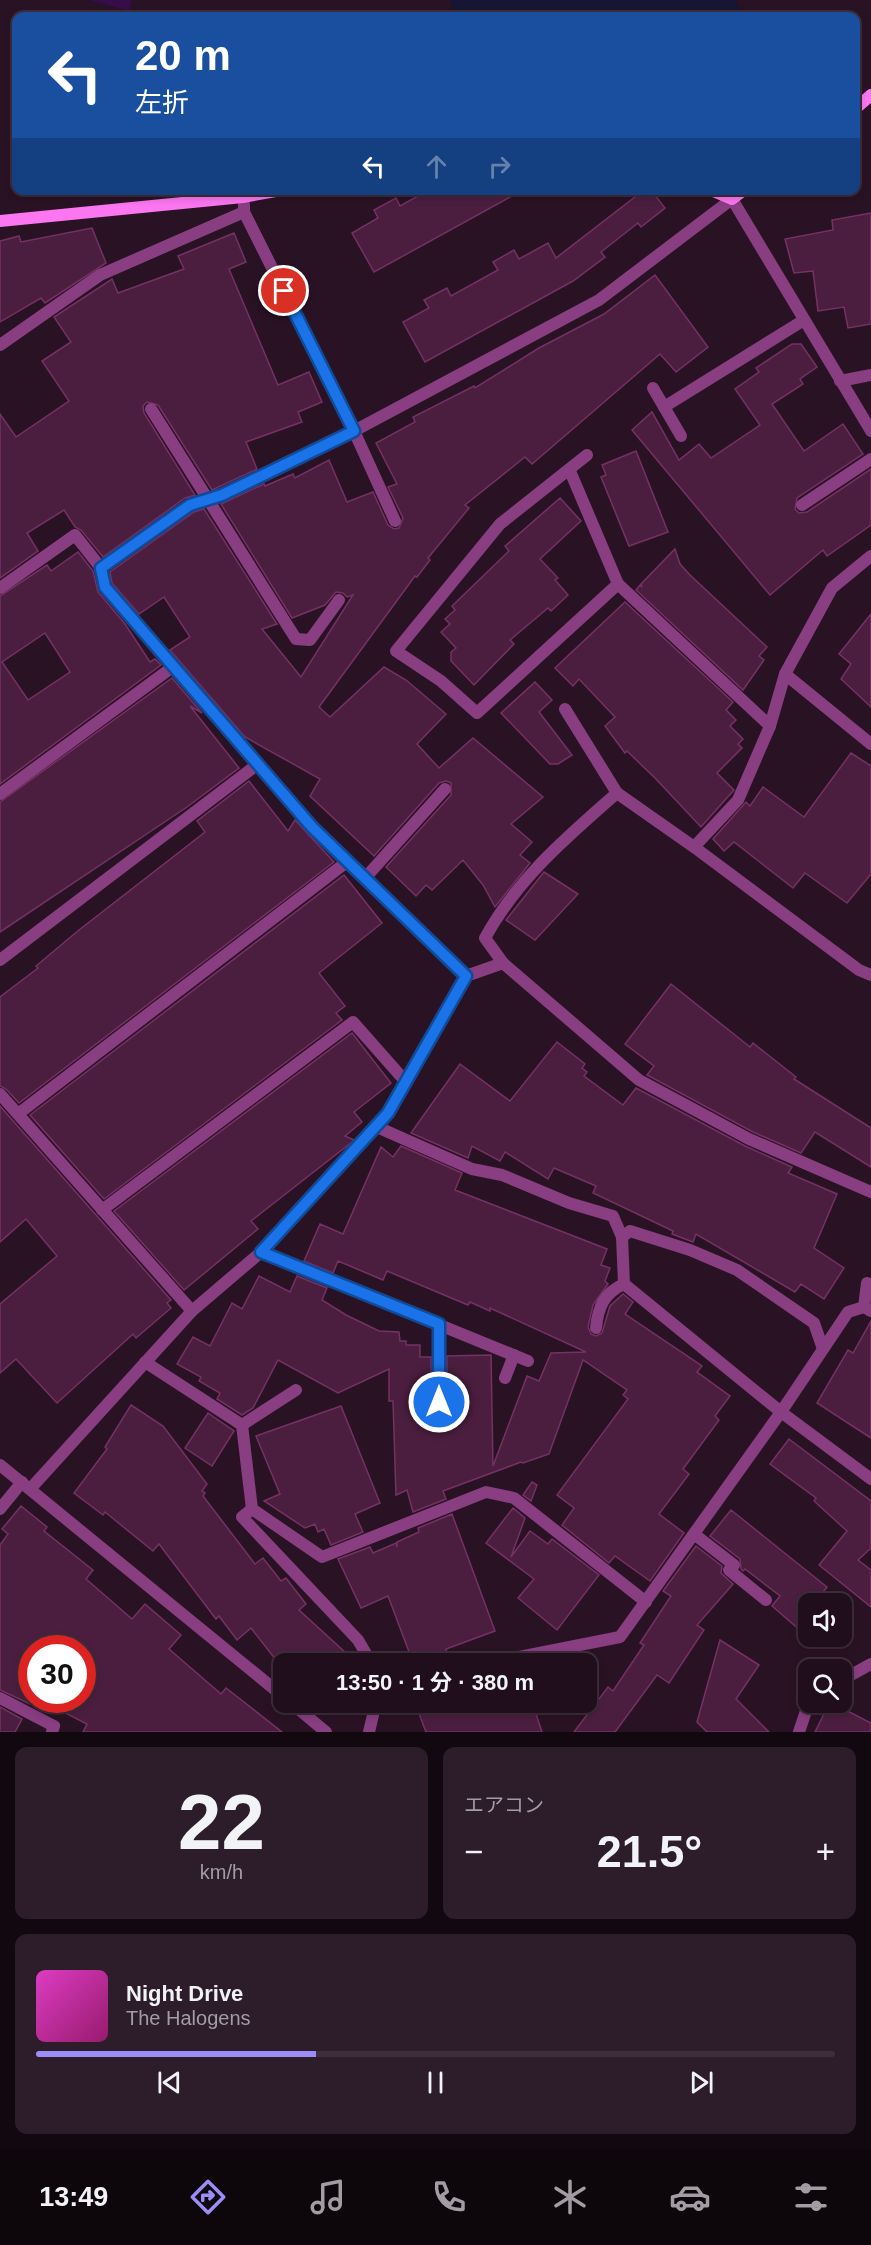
<!DOCTYPE html>
<html lang="ja">
<head>
<meta charset="utf-8">
<style>
  :root { --surface:#200e1c; --page:#2d1c29; --text:#f1f3f6; --muted:#a29ca3; --line:#3d2e3b; --accent:#9c8cf7 }
  body { margin:0; font-family:Helvetica,"Noto Sans JP",sans-serif; background:var(--page); color:var(--text); height:100vh; display:flex; flex-direction:column; font-size:22px; white-space:nowrap }
  * { box-sizing:border-box; margin:0 }
  p { font-size:20px; color:var(--muted) }
  .icon { flex:none; width:33px; height:33px; fill:none; stroke:currentColor; stroke-width:2; stroke-linecap:round; stroke-linejoin:round }
  .map { position:relative; height:1732px; overflow:hidden }
  .details { display:flex; flex-direction:column; gap:15px; padding:15px; background:#12080f; flex:1 }
  .details>* { flex:none }
  .top-card { position:absolute; left:12px; top:12px; width:848px; height:183px; border-radius:12px; box-shadow:0 3px 9px #0003,0 0 0 2px var(--line); background:#1a4fa0; color:#fff; overflow:hidden }
  .buttons { position:absolute; left:798px; top:1593px; display:grid; gap:12px }
  .buttons a { display:grid; place-items:center; width:54px; height:54px; border-radius:12px; background:var(--surface); box-shadow:0 3px 9px #0003,0 0 0 2px var(--line); font-size:30px }
  .speed { position:absolute; left:18px; top:1635px; display:flex; gap:12px; font-size:30px; font-weight:700; text-align:center }
  .speed>* { display:grid; place-content:center; width:78px; height:78px; border-radius:50%; background:var(--surface); box-shadow:0 3px 9px #0003,0 0 0 2px var(--line); line-height:1 }
  .speed .limit { border:9px solid #d22; background:#fff; color:#111 }
  .pin { position:absolute; display:grid; place-items:center; width:51px; height:51px; color:#fff; margin:-26px; border:3px solid #fff; border-radius:50%; box-shadow:0 2px 6px #0007 }
  .me { position:absolute; width:66px; margin:-33px; rotate:0deg; stroke-linejoin:round; filter:drop-shadow(0 0 4px #0008) }
  .turn { display:flex; align-items:center; gap:21px; height:126px; padding:0 24px; font-size:27px }
  .turn .icon { width:78px; height:78px; stroke-width:2.5 }
  .turn b { display:block; font-size:42px; line-height:51px }
  .lanes { display:flex; align-items:center; height:57px; padding:0 24px; background:#0003; justify-content:center; gap:30px; direction:ltr }
  .lanes .off { opacity:.35 }
  .big { font-size:45px; font-weight:700; line-height:1.1 }
  .details .widget { flex:1; display:flex; flex-direction:column; justify-content:center; gap:9px; min-width:0; padding:0 21px; border-radius:12px; background:var(--page) }
  .details .dial { align-items:center; gap:0 }
  .dial b { font-size:78px; line-height:1 }
  .song { display:flex; align-items:center; gap:18px }
  .cover { width:72px; height:72px; border-radius:9px; background:linear-gradient(135deg,hsl(310 70% 55%),hsl(320 70% 35%)) }
  .played { height:6px; border-radius:3px; background:linear-gradient(90deg,var(--accent) 35%,var(--line) 35%) }
  .keys { display:flex; justify-content:space-around; direction:ltr }
  .heat { display:flex; justify-content:space-between; align-items:center; font-size:33px; direction:ltr }
  .details .tiles { flex:1; display:grid; gap:15px; grid-template-columns:1fr 1fr }
  .widget:last-child { grid-column:span 2 }
  .trip { position:absolute; left:273px; top:1653px; width:324px; height:60px; border-radius:12px; background:var(--surface); box-shadow:0 3px 9px #0003,0 0 0 2px var(--line); font-weight:700; line-height:60px; text-align:center }
  .dock { display:flex; height:96px; justify-content:space-around; align-items:center; background:#0d060b; color:var(--muted) }
  .dock .icon { width:42px; height:42px }
  .dock .active { color:var(--accent) }
  .dock b { font-size:27px; color:var(--text) }
  .map>svg:first-child { display:block }
</style>
</head>
<body>
<div class="map">
<svg width="871" height="1732" viewBox="0 0 871 1732">
  <rect width="100%" height="100%" fill="#2a1225"/>
  <path fill="#161534" d="M 450,0 L 736,0 L 742,16 L 456,16 Z"/>
  <path fill="#360c49" d="M 89,0 L 132,0 L 129,11 Z"/>
  <g fill="#4b1e3f" stroke="#763164" stroke-width="1.5" fill-rule="evenodd">
    <path d="M 429,190 L 523,190 L 374,272 L 352,233 L 378,218 L 374,210 L 396,198 L 400,206 Z"/>
    <path d="M 644,190 L 651,190 L 665,208 L 641,227 L 638,223 L 601,252 L 605,257 L 573,281 L 425,362 L 403,322 L 429,308 L 424,300 L 447,288 L 451,296 L 498,270 L 493,262 L 514,250 L 519,259 L 548,243 L 556,258 Z"/>
    <path d="M 871,213 L 871,324 L 848,328 L 844,307 L 818,311 L 813,271 L 794,273 L 785,239 L 833,230 L 832,220 Z"/>
    <path d="M 92,228 L 106,263 L 45,303 L 41,298 L 0,322 L 0,241 L 19,236 L 21,242 Z"/>
    <path d="M 234,233 L 246,262 L 229,269 L 278,385 L 309,372 L 322,402 L 298,412 L 302,422 L 246,442 L 257,469 L 212,490 L 158,405 L 147,402 L 143,406 L 144,413 L 195,495 L 185,498 L 103,557 L 81,530 L 75,527 L 64,510 L 27,533 L 38,551 L 0,578 L 0,414 L 16,437 L 69,401 L 42,361 L 71,342 L 54,317 L 112,279 L 118,293 L 184,269 L 178,256 Z"/>
    <path d="M 655,275 L 708,347 L 676,372 L 660,354 L 532,464 L 525,457 L 465,505 L 469,508 L 428,558 L 430,560 L 417,577 L 415,576 L 319,707 L 330,717 L 384,667 L 406,680 L 446,714 L 417,744 L 439,768 L 473,738 L 543,797 L 511,824 L 532,842 L 520,855 L 530,863 L 495,907 L 483,885 L 463,860 L 432,890 L 426,885 L 416,896 L 386,867 L 451,795 L 451,783 L 446,781 L 439,783 L 374,856 L 310,796 L 320,779 L 245,737 L 170,650 L 190,637 L 164,597 L 139,614 L 112,583 L 110,572 L 194,512 L 204,509 L 277,624 L 262,629 L 301,677 L 353,595 L 347,597 L 343,593 L 336,592 L 325,605 L 292,618 L 221,504 L 264,484 L 265,486 L 293,474 L 295,478 L 329,460 L 347,502 L 373,492 L 388,525 L 394,529 L 399,528 L 403,518 L 388,487 L 397,484 L 376,443 L 415,422 L 413,417 L 474,386 L 475,388 L 539,348 L 604,314 Z"/>
    <path d="M 792,344 L 801,344 L 817,367 L 800,379 L 803,384 L 772,404 L 804,451 L 843,424 L 863,454 L 797,498 L 795,509 L 799,513 L 807,512 L 871,469 L 871,525 L 827,556 L 823,550 L 770,595 L 632,430 L 652,412 L 679,460 L 699,444 L 711,458 L 760,425 L 735,389 L 759,372 L 756,368 Z"/>
    <path d="M 636,451 L 668,532 L 629,546 L 601,477 L 606,475 L 602,465 Z"/>
    <path d="M 560,498 L 581,521 L 540,559 L 558,578 L 555,580 L 568,595 L 551,611 L 548,608 L 510,640 L 514,644 L 474,685 L 451,661 L 451,652 L 456,648 L 441,632 L 450,624 L 445,619 L 455,610 L 452,606 L 509,551 L 505,546 Z"/>
    <path d="M 675,549 L 680,564 L 690,575 L 767,647 L 759,656 L 764,660 L 743,690 L 636,590 L 640,585 L 642,587 L 641,584 Z"/>
    <path d="M 78,552 L 93,571 L 98,592 L 125,624 L 150,662 L 155,659 L 161,665 L 0,784 L 0,596 L 47,565 L 51,571 ZM 45,633 L 70,672 L 28,700 L 2,662 Z"/>
    <path d="M 625,602 L 733,702 L 726,710 L 736,720 L 730,726 L 743,739 L 738,744 L 742,748 L 717,773 L 734,790 L 701,827 L 655,778 L 627,751 L 625,753 L 605,726 L 615,717 L 579,679 L 573,686 L 555,668 Z"/>
    <path d="M 871,614 L 871,707 L 841,679 L 851,664 L 839,654 Z"/>
    <path d="M 172,678 L 202,713 L 190,706 L 239,768 L 187,807 L 0,932 L 0,802 Z"/>
    <path d="M 535,682 L 552,700 L 539,712 L 572,755 L 558,764 L 550,764 L 501,713 Z"/>
    <path d="M 851,753 L 871,766 L 871,874 L 847,903 L 805,873 L 793,888 L 734,842 L 724,851 L 713,839 L 746,802 L 750,806 L 763,787 L 804,817 Z"/>
    <path d="M 249,781 L 288,831 L 295,820 L 334,862 L 19,1103 L 6,1089 L 0,1086 L 0,997 L 38,968 L 36,966 L 79,930 L 205,832 L 197,821 Z"/>
    <path d="M 544,872 L 578,894 L 535,940 L 506,920 Z"/>
    <path d="M 344,875 L 382,923 L 319,973 L 345,1006 L 336,1013 L 342,1020 L 104,1199 L 30,1115 Z"/>
    <path d="M 671,984 L 750,1047 L 753,1043 L 796,1077 L 794,1079 L 871,1128 L 871,1167 L 815,1132 L 801,1153 L 753,1132 L 647,1075 L 654,1066 L 625,1044 Z"/>
    <path d="M 352,1033 L 391,1083 L 354,1112 L 362,1122 L 345,1136 L 354,1140 L 352,1142 L 251,1221 L 258,1229 L 184,1290 L 114,1211 Z"/>
    <path d="M 557,1042 L 585,1064 L 582,1068 L 587,1072 L 584,1076 L 623,1105 L 636,1088 L 745,1146 L 792,1167 L 788,1173 L 837,1194 L 814,1248 L 844,1268 L 824,1299 L 801,1284 L 795,1292 L 696,1234 L 693,1242 L 672,1234 L 673,1231 L 593,1193 L 596,1186 L 554,1168 L 548,1179 L 505,1152 L 500,1161 L 472,1146 L 468,1158 L 411,1133 L 460,1064 L 510,1101 Z"/>
    <path d="M 0,1106 L 171,1300 L 167,1303 L 171,1308 L 136,1338 L 133,1334 L 57,1403 L 16,1359 L 0,1373 L 0,1304 L 57,1256 L 26,1219 L 0,1242 Z"/>
    <path d="M 401,1146 L 462,1173 L 455,1190 L 607,1249 L 601,1265 L 610,1268 L 605,1281 L 608,1284 L 593,1305 L 588,1327 L 591,1334 L 596,1336 L 602,1333 L 610,1306 L 623,1294 L 633,1302 L 625,1314 L 702,1366 L 697,1372 L 730,1396 L 715,1416 L 719,1420 L 683,1469 L 689,1474 L 659,1514 L 684,1533 L 650,1581 L 615,1556 L 609,1563 L 562,1525 L 574,1508 L 557,1495 L 628,1399 L 623,1395 L 627,1390 L 583,1360 L 549,1454 L 523,1463 L 521,1462 L 443,1491 L 446,1499 L 413,1512 L 407,1490 L 396,1495 L 393,1401 L 389,1401 L 389,1369 L 338,1393 L 278,1360 L 253,1408 L 242,1415 L 217,1399 L 220,1393 L 199,1381 L 201,1377 L 177,1364 L 193,1337 L 210,1346 L 232,1303 L 242,1309 L 259,1276 L 290,1292 L 297,1276 L 327,1288 L 322,1300 L 346,1315 L 379,1331 L 399,1332 L 400,1341 L 406,1341 L 406,1345 L 420,1345 L 420,1357 L 431,1357 L 431,1402 L 435,1409 L 444,1409 L 447,1403 L 447,1356 L 491,1355 L 493,1466 L 527,1376 L 539,1381 L 551,1353 L 586,1352 L 490,1308 L 490,1311 L 470,1302 L 468,1305 L 387,1271 L 383,1280 L 338,1261 L 333,1273 L 304,1261 L 320,1224 L 343,1234 L 381,1147 L 393,1157 Z"/>
    <path d="M 871,1321 L 871,1438 L 817,1403 L 848,1350 L 853,1353 Z"/>
    <path d="M 131,1405 L 163,1426 L 207,1484 L 202,1491 L 205,1493 L 203,1496 L 255,1564 L 263,1558 L 281,1581 L 286,1578 L 306,1604 L 299,1610 L 358,1664 L 279,1664 L 251,1628 L 237,1640 L 219,1616 L 216,1619 L 159,1544 L 153,1551 L 105,1512 L 103,1515 L 74,1493 L 107,1449 L 105,1447 Z"/>
    <path d="M 341,1406 L 380,1503 L 355,1514 L 363,1532 L 331,1545 L 324,1529 L 318,1532 L 315,1524 L 305,1528 L 264,1501 L 280,1494 L 256,1436 Z"/>
    <path d="M 208,1413 L 234,1431 L 212,1466 L 185,1448 Z"/>
    <path d="M 789,1439 L 871,1501 L 871,1548 L 858,1560 L 871,1570 L 871,1607 L 819,1565 L 847,1531 L 814,1501 L 816,1498 L 770,1464 Z"/>
    <path d="M 532,1482 L 537,1485 L 531,1501 L 523,1495 Z"/>
    <path d="M 21,1506 L 47,1527 L 44,1531 L 93,1570 L 86,1579 L 132,1619 L 145,1604 L 181,1635 L 169,1649 L 221,1694 L 226,1688 L 282,1732 L 83,1732 L 87,1724 L 40,1700 L 82,1700 L 82,1648 L 32,1648 L 30,1704 L 0,1690 L 0,1545 L 8,1534 L 2,1529 Z"/>
    <path d="M 513,1508 L 525,1518 L 511,1557 L 530,1531 L 548,1544 L 552,1539 L 599,1575 L 557,1630 L 518,1598 L 534,1579 L 486,1543 Z"/>
    <path d="M 731,1510 L 827,1587 L 813,1604 L 808,1604 L 808,1637 L 772,1606 L 780,1596 L 745,1569 L 743,1571 L 741,1569 L 740,1559 L 710,1536 Z"/>
    <path d="M 452,1514 L 495,1631 L 446,1649 L 448,1660 L 424,1664 L 422,1653 L 411,1657 L 388,1596 L 361,1608 L 338,1559 L 370,1547 L 373,1553 L 396,1543 L 397,1547 L 397,1542 L 419,1532 L 418,1528 Z"/>
    <path d="M 696,1546 L 722,1566 L 721,1573 L 733,1584 L 697,1625 L 704,1630 L 669,1683 L 657,1675 L 615,1732 L 574,1732 L 608,1687 L 613,1691 L 644,1645 L 640,1643 L 671,1596 L 663,1591 Z"/>
    <path d="M 720,1640 L 759,1665 L 736,1699 L 769,1732 L 707,1732 L 697,1722 Z"/>
    <path d="M 442,1702 L 532,1702 L 542,1732 L 426,1732 L 418,1711 Z"/>
    <path d="M 830,1702 L 871,1723 L 871,1732 L 815,1732 Z"/>
    <path d="M 0,1707 L 22,1719 L 15,1732 L 0,1732 Z"/>
  </g>
  <g fill="none" stroke-linecap="round" stroke-linejoin="round">
    <path stroke="#883e81" stroke-width="12" d="M 0,1698 L 54,1726 L 52,1732"/>
    <g stroke="#883e81" stroke-width="12">
      <path d="M 244,212 L 354,431 L 395,521"/>
      <path d="M 0,345 L 100,275 L 244,212 L 244,204"/>
      <path d="M 840,381 L 871,375"/>
      <path d="M 653,388 L 681,436"/>
      <path d="M 664,407 L 804,320"/>
      <path d="M 151,409 L 296,639 L 310,640 L 339,600"/>
      <path d="M 587,455 L 500,524 L 396,651 L 441,681 L 477,713 L 618,584"/>
      <path d="M 570,471 L 618,584 L 770,726"/>
      <path d="M 802,505 L 871,459"/>
      <path d="M 101,568 L 190,505 L 222,495 L 354,431 L 599,300 L 732,199 L 871,431"/>
      <path d="M 0,588 L 75,535 L 101,568 L 104,587 L 312,827 L 466,976"/>
      <path d="M 785,674 L 871,744"/>
      <path d="M 565,709 L 617,793"/>
      <path d="M 0,794 L 174,666"/>
      <path d="M 694,847 L 738,800 L 770,726 L 785,674 L 832,588 L 871,556"/>
      <path d="M 366,877 L 445,789"/>
      <path d="M 0,960 L 258,764"/>
      <path d="M 503,963 L 485,938 C 517,879 567,837 617,793 L 694,847 L 859,970 L 871,975"/>
      <path d="M 0,1094 L 192,1311"/>
      <path d="M 18,1114 L 348,861"/>
      <path d="M 377,1127 L 472,1169 L 502,1175 L 569,1203 L 613,1216 L 622,1237 L 630,1231 L 690,1250 L 737,1270 L 814,1323 L 823,1349"/>
      <path d="M 102,1210 L 353,1022 L 406,1082"/>
      <path d="M 622,1237 L 624,1284 L 781,1412 L 848,1312 L 864,1307 L 871,1311"/>
      <path d="M 261,1252 L 528,1361"/>
      <path d="M 864,1307 L 867,1283"/>
      <path d="M 596,1328 C 598,1307 604,1293 624,1284"/>
      <path d="M 145,1362 L 242,1425 L 252,1509 L 322,1557 L 486,1492 L 514,1498 L 646,1602"/>
      <path d="M 505,1378 L 514,1355"/>
      <path d="M 439,1402 L 439,1324"/>
      <path d="M 242,1425 L 296,1390"/>
      <path d="M 0,1465 L 284,1697"/>
      <path d="M 31,1488 L 192,1311 L 261,1252 L 377,1127 L 388,1113 L 466,976 L 503,963 L 639,1080 L 749,1139 L 871,1192"/>
      <path d="M 0,1509 L 22,1482"/>
      <path d="M 252,1509 L 242,1517 L 358,1640 L 372,1664"/>
      <path d="M 694,1534 L 734,1565 L 729,1570 L 766,1600"/>
      <path d="M 484,1664 L 620,1637 L 781,1412 L 871,1479"/>
      <path d="M 842,1680 L 871,1664"/>
      <path d="M 290,1702 L 326,1732"/>
      <path d="M 369,1732 L 376,1702"/>
      <path d="M 799,1732 L 809,1702"/>
    </g>
    <g stroke="#fb76f0" stroke-width="12">
      <path d="M 855,109 L 871,95"/>
      <path d="M 711,190 L 732,199 L 744,190"/>
      <path d="M 0,221 L 243,197 L 281,190"/>
    </g>
  </g>
  <g fill="none" stroke-linecap="round" stroke-linejoin="round">
    <defs>
      <path id="route" d="M 284,291 L 354,431 L 222,495 L 190,505 L 101,568 L 105,587 L 312,827 L 466,976 L 388,1113 L 261,1252 L 439,1324 L 439,1402"/>
    </defs>
    <use href="#route" stroke="#114b97" stroke-width="15"/>
    <use href="#route" stroke="#1a73e8" stroke-width="10"/>
  </g>
</svg>
<div class="buttons">
<a><svg class="icon" aria-label="sound" viewBox="0 0 24 24"><path d="M4 9h4l5-4v14l-5-4H4zM17 9q2 3 0 6"/></svg></a>
<a><svg class="icon" aria-label="search" viewBox="0 0 24 24"><circle cx="10" cy="10" r="6"/><path d="M15 15l6 6"/></svg></a>
</div>
<div class="speed"><div class="limit">30</div></div>
<div class="pin" style="left:284px;top:291px;background:#d93025"><svg class="icon" aria-label="arrive" viewBox="0 0 24 24"><path d="M6 21V4h12l-3 4 3 4H6"/></svg></div>
<svg class="me" style="left:439px;top:1402px" viewBox="-20 -20 40 40"><circle r="17" fill="#1a73e8" stroke="#fff" stroke-width="3"/><path d="M0-11L8 9 0 5-8 9z" fill="#fff"/></svg>
<div class="trip">13:50 · 1 分 · 380 m</div>
<div class="top-card">
<div class="turn"><svg class="icon" aria-label="left" viewBox="0 0 24 24"><path d="M17 20v-9H6M10 6l-5 5 5 5"/></svg><div><b>20 m</b>左折</div></div>
<div class="lanes"><svg class="icon" aria-label="left" viewBox="0 0 24 24"><path d="M17 20v-9H6M10 6l-5 5 5 5"/></svg><svg class="icon off" aria-label="ahead" viewBox="0 0 24 24"><path d="M12 20V5M6 11l6-6 6 6"/></svg><svg class="icon off" aria-label="right" viewBox="0 0 24 24"><path d="M7 20v-9h11M14 6l5 5-5 5"/></svg></div>
</div>
</div>
<section class="details">
<div class="tiles">
<div class="widget dial"><b>22</b><p>km/h</p></div>
<div class="widget"><p>エアコン</p>
<div class="heat"><a>−</a><b class="big">21.5°</b><a>+</a></div>
</div>
<div class="widget">
<div class="song"><i class="cover"></i><div><b>Night Drive</b><p>The Halogens</p></div></div>
<div class="played"></div>
<div class="keys"><svg class="icon" aria-label="previous" viewBox="0 0 24 24"><path d="M18 5L8 12l10 7zM5 5v14"/></svg><svg class="icon" aria-label="pause" viewBox="0 0 24 24"><path d="M8 5v14M16 5v14"/></svg><svg class="icon" aria-label="next" viewBox="0 0 24 24"><path d="M6 5l10 7-10 7zM19 5v14"/></svg></div>
</div>
</div>
</section>
<nav class="dock">
<b>13:49</b>
<svg class="icon active" aria-label="directions" viewBox="0 0 24 24"><path d="M12 3l9 9-9 9-9-9zM9 14v-3h6M13 9l2 2-2 2"/></svg>
<svg class="icon" aria-label="music" viewBox="0 0 24 24"><path d="M9 18V5l10-2v13"/><circle cx="6" cy="18" r="3"/><circle cx="16" cy="16" r="3"/></svg>
<svg class="icon" aria-label="phone" viewBox="0 0 24 24"><path d="M5 4h4l2 5-3 2q2 4 5 5l2-3 5 2v4C11 20 4 13 5 4z"/></svg>
<svg class="icon" aria-label="climate" viewBox="0 0 24 24"><path d="M12 3v18M4 7l16 10M4 17L20 7"/></svg>
<svg class="icon" aria-label="car" viewBox="0 0 24 24"><path d="M5 17H2v-5l4-1 3-4h7l3 4 3 1v5h-3M9 17h6M6 11h13"/><circle cx="7" cy="17" r="2"/><circle cx="17" cy="17" r="2"/></svg>
<svg class="icon" aria-label="filters" viewBox="0 0 24 24"><path d="M4 7h16M4 17h16"/><circle cx="9" cy="7" r="2"/><circle cx="15" cy="17" r="2"/></svg>
</nav>
</body>
</html>
